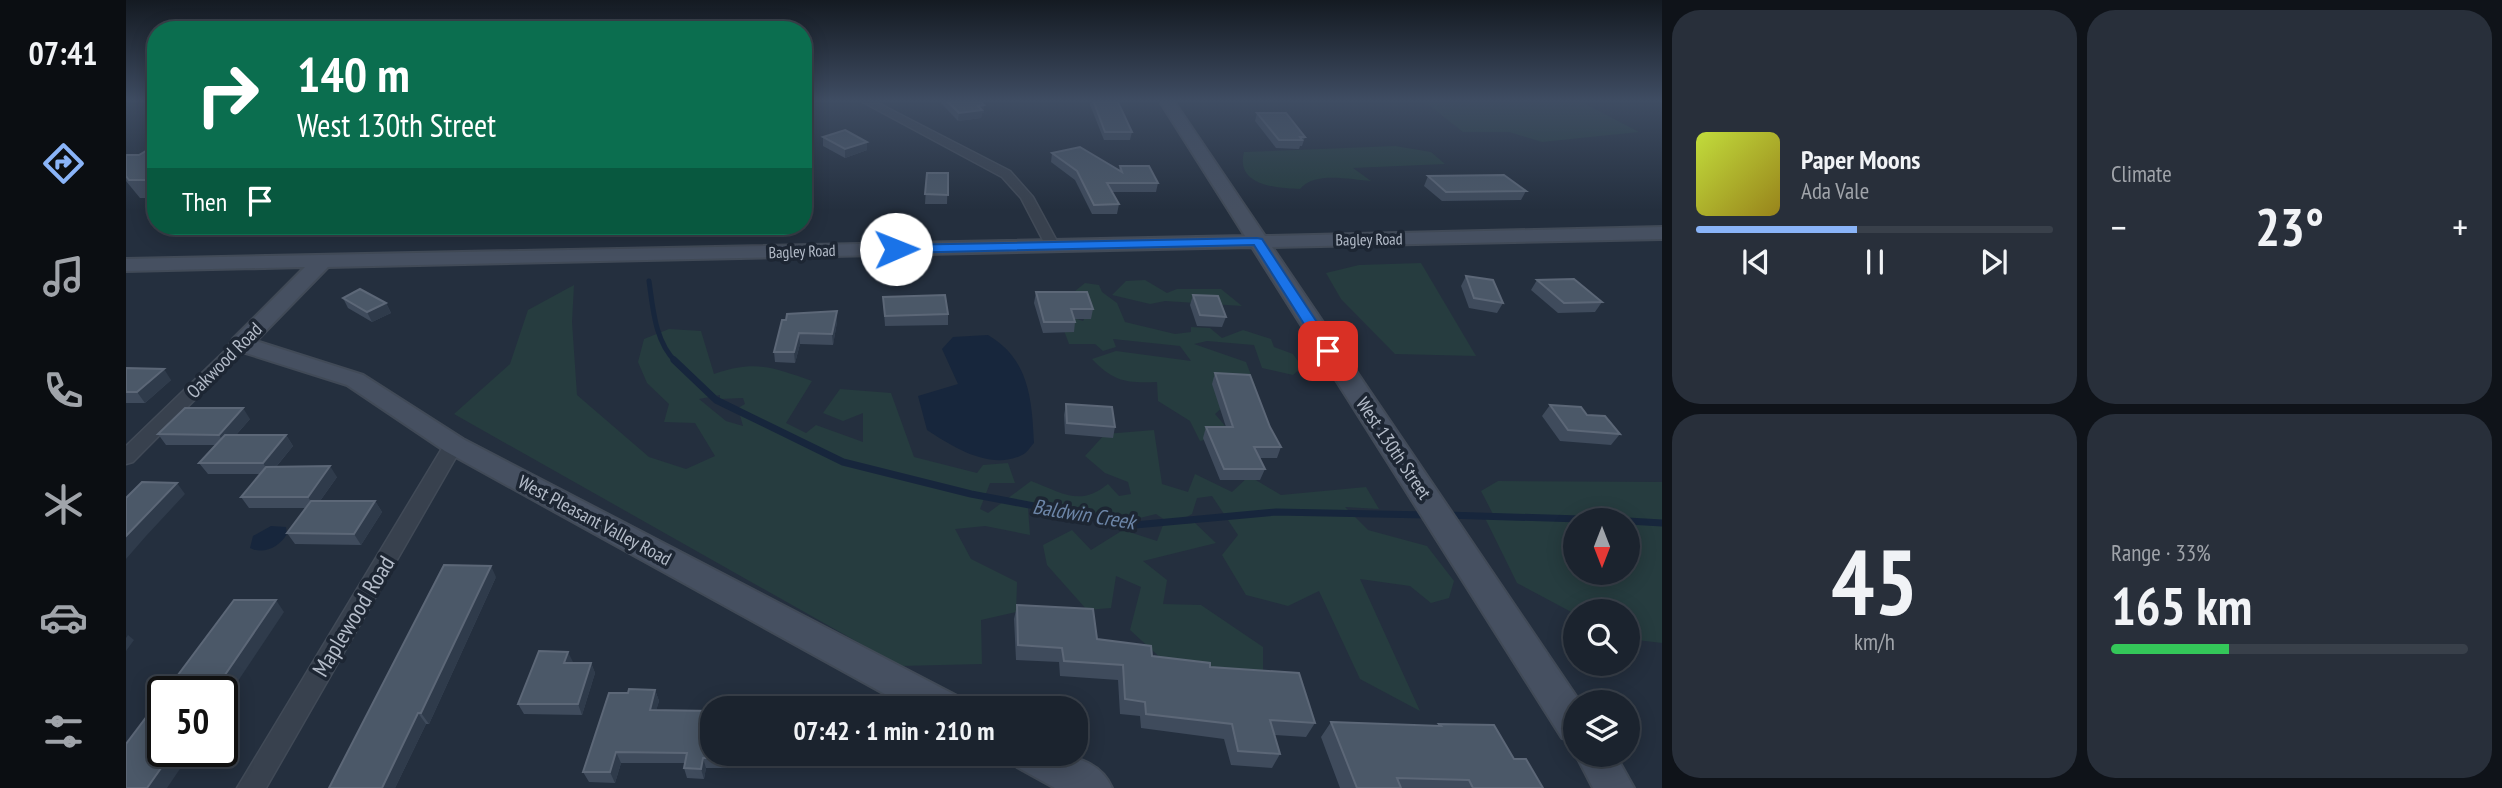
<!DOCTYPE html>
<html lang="en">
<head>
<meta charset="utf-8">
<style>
  :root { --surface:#1b232e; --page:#282f3a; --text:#f1f3f6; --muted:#a0a4aa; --line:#39404a; --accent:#8ab4f8 }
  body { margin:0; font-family:"PT Sans Narrow",sans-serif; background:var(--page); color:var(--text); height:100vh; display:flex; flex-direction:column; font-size:26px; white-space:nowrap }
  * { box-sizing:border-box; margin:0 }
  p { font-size:23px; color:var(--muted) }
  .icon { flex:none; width:38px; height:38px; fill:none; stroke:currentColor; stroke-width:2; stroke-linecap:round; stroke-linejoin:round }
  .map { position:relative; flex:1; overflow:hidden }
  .side { display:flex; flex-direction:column; gap:10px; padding:10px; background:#0f1319; width:840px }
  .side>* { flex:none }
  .guide { position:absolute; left:21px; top:21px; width:665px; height:214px; border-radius:28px; box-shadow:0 4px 18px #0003,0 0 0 2px var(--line); background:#0b6e4f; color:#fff; overflow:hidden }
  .needle { width:46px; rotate:180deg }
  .controls { position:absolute; left:1437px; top:508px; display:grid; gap:14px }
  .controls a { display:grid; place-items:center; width:77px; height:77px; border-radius:50%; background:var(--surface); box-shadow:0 4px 18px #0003,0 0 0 2px var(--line); font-size:35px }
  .speed { position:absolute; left:21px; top:676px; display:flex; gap:14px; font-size:35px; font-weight:700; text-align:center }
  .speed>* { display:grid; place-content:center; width:91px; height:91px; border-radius:50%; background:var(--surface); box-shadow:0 4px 18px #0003,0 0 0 2px var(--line); line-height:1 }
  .speed .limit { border:4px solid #111; border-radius:10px; background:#fff; color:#111 }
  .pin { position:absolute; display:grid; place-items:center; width:60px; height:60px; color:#fff; margin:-30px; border-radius:14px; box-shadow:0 4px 10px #0006 }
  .me { position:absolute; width:77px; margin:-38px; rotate:89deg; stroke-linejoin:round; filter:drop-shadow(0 0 5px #0008) }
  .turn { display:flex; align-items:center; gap:24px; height:147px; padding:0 35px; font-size:32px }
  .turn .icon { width:91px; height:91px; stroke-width:2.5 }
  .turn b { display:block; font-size:49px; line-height:60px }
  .then { display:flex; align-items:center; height:66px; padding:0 35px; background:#0003; gap:14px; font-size:26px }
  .big { font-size:52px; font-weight:800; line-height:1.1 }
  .side .card { flex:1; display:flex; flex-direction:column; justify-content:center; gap:10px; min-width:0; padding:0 24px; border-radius:28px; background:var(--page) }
  .side .dial { align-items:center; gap:0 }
  .dial b { font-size:91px; line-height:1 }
  .song { display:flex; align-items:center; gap:21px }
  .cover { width:84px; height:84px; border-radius:10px; background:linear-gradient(135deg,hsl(70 70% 55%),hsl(50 70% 35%)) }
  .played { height:7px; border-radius:4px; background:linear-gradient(90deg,var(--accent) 45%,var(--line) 45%) }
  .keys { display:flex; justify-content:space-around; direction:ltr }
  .heat { display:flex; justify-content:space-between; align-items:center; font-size:38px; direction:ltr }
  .charge { height:10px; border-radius:5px; background:linear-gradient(90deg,#34c759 33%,var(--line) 0) }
  .side .tiles { flex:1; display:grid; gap:10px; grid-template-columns:repeat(2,1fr) }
  .trip { position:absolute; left:574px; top:696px; width:388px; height:70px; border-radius:28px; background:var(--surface); box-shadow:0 4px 18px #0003,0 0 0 2px var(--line); font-weight:800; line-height:70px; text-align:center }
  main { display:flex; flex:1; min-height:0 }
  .menu { display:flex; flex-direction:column; width:126px; justify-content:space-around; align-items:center; background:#0b0e12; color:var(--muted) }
  .menu .icon { width:49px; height:49px }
  .menu .selected { color:var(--accent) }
  .menu b { font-size:32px; color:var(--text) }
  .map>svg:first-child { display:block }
</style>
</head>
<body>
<main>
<nav class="menu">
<b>07:41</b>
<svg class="icon selected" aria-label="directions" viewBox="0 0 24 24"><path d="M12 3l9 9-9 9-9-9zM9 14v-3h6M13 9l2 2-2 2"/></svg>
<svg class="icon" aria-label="music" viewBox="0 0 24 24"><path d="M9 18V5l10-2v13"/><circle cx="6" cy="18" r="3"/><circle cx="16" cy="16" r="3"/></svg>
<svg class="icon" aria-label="phone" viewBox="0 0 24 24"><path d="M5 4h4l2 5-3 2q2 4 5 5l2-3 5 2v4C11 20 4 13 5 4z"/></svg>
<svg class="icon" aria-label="climate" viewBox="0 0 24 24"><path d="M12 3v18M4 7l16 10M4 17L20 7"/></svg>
<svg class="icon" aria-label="car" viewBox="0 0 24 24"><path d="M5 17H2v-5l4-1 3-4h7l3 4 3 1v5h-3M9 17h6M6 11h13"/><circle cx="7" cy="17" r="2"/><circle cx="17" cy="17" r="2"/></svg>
<svg class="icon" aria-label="filters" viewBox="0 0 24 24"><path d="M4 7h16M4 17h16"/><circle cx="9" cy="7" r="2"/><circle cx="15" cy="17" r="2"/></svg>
</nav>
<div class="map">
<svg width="1536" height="788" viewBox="0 0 1536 788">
  <rect width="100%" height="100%" fill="#242f3e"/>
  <g fill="#263c3f" fill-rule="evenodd">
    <path d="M 1296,100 L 1452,100 L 1513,132 L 1416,142 L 1383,132 L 1337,132 Z"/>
    <path d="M 1269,146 L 1305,152 L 1319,164 L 1227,168 L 1245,181 C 1224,180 1189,171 1174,189 C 1152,188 1109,186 1118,152 Z"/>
    <path d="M 407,226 L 549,226 L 545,235 L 405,232 Z"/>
    <path d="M 1295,263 L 1350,356 L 1269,354 L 1215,299 L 1200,273 L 1233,265 Z"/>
    <path d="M 1019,280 L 1041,293 L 1051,289 L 1095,289 L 1116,306 L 1039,301 L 1024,304 L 986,295 L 1000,281 Z"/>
    <path d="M 959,283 L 973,285 L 976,292 L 991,303 L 999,322 L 1049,334 L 1065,332 L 1065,327 L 1084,328 L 1096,338 L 1117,330 L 1145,339 L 1148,347 L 1167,354 L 1176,367 L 1167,375 L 1136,368 L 1128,345 L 1081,341 L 1068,344 L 1120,362 L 1130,388 L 1104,387 L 1100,404 L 1089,414 L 1106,434 L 1074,441 L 1064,421 L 1032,401 L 1031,382 C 1000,383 988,382 966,359 L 990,351 L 1065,361 L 1054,346 L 987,339 L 990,347 L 977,351 L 969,344 L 943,344 L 934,320 L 945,317 L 957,321 L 964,308 L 949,301 L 949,291 Z"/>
    <path d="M 448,285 L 446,322 L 451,395 L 523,457 L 560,469 L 589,456 L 569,423 L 538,422 L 543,404 L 521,383 L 512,362 L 518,339 L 543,329 L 575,331 L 588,374 C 630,360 645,367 686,381 L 660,423 L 680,433 L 690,425 L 737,442 L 737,413 L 717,421 L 697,413 L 714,389 L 765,393 L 788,457 L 851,473 L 857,465 L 882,463 L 889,483 L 864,483 L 854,509 L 862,513 L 905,481 C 937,493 954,507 982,484 L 993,496 L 1005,494 L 1002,482 L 979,473 L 959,456 L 979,434 L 1028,430 L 1036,484 L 1062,492 L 1069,474 L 1106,492 L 1123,476 L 1155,495 L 1240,487 L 1253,509 L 1219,507 L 1242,530 L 1301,546 L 1328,581 L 1323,598 L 1305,603 L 1284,586 L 1234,579 L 1294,711 L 1234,679 L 1193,591 L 1162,606 L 1120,595 L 1096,555 L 1112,535 L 1086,496 L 1071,498 L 1066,514 L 1048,524 L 1069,523 L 1090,543 L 1017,561 L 1041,580 L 1037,604 L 1075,605 L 1137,647 L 1137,708 L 1073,693 L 1004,630 L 1015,587 L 990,576 L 985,608 L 961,610 L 921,565 L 917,545 L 946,530 L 965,550 L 997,530 L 1031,541 L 1037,525 L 1045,524 L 1030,514 L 998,522 L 938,510 L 927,519 L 902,508 L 904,535 L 859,526 L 829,529 L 845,559 L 891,582 L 890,612 L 855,620 L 856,664 L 774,666 L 328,414 L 384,364 L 402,310 ZM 594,395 L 594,399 L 617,398 L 619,404 L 612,408 L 617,426 L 600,421 L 573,399 Z"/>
    <path d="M 1372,481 L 1536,482 L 1536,643 L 1502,639 L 1502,611 L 1449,611 L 1449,614 L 1391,583 L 1358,516 L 1368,516 L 1355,491 ZM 1449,520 L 1502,520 L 1502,572 L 1449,572 Z"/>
  </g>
  <g fill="#17263c">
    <path d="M 862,335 C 903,359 906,399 908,443 C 905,446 901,453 896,455 C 865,471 827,447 801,430 L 792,396 L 832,384 L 816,349 L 827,337 Z"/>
    <path d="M 145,526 L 160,527 L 161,534 C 153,547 138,555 124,548 L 127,536 Z"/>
  </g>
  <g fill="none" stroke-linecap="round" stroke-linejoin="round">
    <path stroke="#17263c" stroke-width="5" d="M 523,281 C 527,309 529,342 550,362"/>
    <g stroke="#17263c" stroke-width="7">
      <path d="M 548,360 L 590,400 L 717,462 L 845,494 L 1009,525 L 1150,512 L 1302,515"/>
      <path d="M 1320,515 L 1487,520"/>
      <path d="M 1502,521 L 1536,523"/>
    </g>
    <defs>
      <g id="street">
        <path d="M 733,100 L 746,100 L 884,171 L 907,197 L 933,245 L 931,248 L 921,248 L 895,198 L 876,177 Z"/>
        <path d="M 115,339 L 121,341 L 123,344 L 121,347 L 7,462 L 0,464 L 0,446 L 109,341 Z"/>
        <path d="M 328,439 L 335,440 L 337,445 L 140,788 L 111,788 L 321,440 Z"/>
      </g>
      <g id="secondary">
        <path d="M 1033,100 L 1047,100 L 1139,236 L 1536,227 L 1536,239 L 1146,247 L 1454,702 L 1449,702 L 1449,743 L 1436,738 L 1126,247 L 202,267 L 130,341 L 237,375 L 337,439 L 833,697 L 838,709 L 786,709 L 319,451 L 221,385 L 107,349 L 104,344 L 107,339 L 179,267 L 0,271 L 0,259 L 1119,236 Z"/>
        <path d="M 1449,753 L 1489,754 L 1508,788 L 1467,788 Z"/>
        <path d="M 886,754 C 920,754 970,750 986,788 L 929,788 L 891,767 Z"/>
      </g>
    </defs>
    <use href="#street" stroke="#414a57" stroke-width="3"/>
    <use href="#secondary" stroke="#414a57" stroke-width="4"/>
    <use href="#street" fill="#38414e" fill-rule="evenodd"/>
    <use href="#secondary" fill="#465061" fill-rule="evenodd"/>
  </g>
  <g fill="#3f4b5c">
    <path d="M 812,100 L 853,100 L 858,113 L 856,113 L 855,118 L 832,121 Z"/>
    <path d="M 965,100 L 991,100 L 1006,132 L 1004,140 L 978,140 L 964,105 Z"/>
    <path d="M 1131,113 L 1179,137 L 1176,146 L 1174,146 L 1173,149 L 1150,148 L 1129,121 Z"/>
    <path d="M 697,137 L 741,142 L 741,150 L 719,158 L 697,146 Z"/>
    <path d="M 30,145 L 30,198 L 14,198 L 0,181 L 0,155 L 13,155 Z"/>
    <path d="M 926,153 L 993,170 L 994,166 L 1032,183 L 1030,192 L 986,192 L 993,204 L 991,214 L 966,214 L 949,180 L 925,162 Z"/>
    <path d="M 801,173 L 822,173 L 821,204 L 799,204 Z"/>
    <path d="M 1302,176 L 1400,191 L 1395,200 L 1316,201 L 1298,186 Z"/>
    <path d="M 1340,276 L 1377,303 L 1371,313 L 1343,308 L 1335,286 Z"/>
    <path d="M 1411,280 L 1476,302 L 1469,312 L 1432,313 L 1405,290 Z"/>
    <path d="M 910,292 L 967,309 L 965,319 L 949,319 L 949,322 L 948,332 L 917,333 L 908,303 Z"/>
    <path d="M 1067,295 L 1100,317 L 1096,327 L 1071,326 L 1064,305 Z"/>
    <path d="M 757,297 L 822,314 L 822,325 L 759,326 Z"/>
    <path d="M 217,298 L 260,303 L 265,313 L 246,322 L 222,308 Z"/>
    <path d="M 656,320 L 711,322 L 707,345 L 674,344 L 669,363 L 649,362 L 648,352 Z"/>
    <path d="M 0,368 L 45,380 L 19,403 L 0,403 Z"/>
    <path d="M 1089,373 L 1144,427 L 1155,447 L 1151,458 L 1134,458 L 1139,469 L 1134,480 L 1094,480 L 1077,438 L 1080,427 L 1100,427 L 1086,384 Z"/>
    <path d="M 940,404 L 989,427 L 987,438 L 939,434 L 938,415 Z"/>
    <path d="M 1424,405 L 1461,415 L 1494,434 L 1485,445 L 1434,441 L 1416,416 Z"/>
    <path d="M 124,419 L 110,435 L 160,435 L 167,446 L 150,467 L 211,477 L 194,501 L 249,501 L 256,512 L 235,545 L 169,544 L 161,533 L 180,508 L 123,508 L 115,497 L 134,474 L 82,474 L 73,463 L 89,445 L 40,445 L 32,434 Z"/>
    <path d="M 370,577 L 303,724 L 300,724 L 269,788 L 203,788 Z"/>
    <path d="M 891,605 L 971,639 L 1026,656 L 1084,667 L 1189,723 L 1180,737 L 1149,735 L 1154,754 L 1146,768 L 1105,765 L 1098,739 L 1015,728 L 1014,716 L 994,714 L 992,680 L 934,676 L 933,662 L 890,660 L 888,619 Z"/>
    <path d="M 447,663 L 465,663 L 469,673 L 456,715 L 398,714 L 392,704 Z"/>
    <path d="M 529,690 L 533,701 L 530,710 L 586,754 L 625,754 L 623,768 L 580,768 L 578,779 L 561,778 L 558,768 L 559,763 L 495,763 L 489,783 L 463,782 L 457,772 L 502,693 Z"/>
    <path d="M 1205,722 L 1312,726 L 1313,724 L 1388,759 L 1417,788 L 1214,788 L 1195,737 Z"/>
  </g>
  <g fill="#2f3b4b">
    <path d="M 858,105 L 858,113 L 856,113 L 855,118 L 832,121 L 833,113 L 852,106 Z"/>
    <path d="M 741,142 L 741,150 L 719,158 L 719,149 Z"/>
    <path d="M 260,303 L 265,313 L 246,322 L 241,312 Z"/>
    <path d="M 711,311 L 711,322 L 707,345 L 706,334 Z"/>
    <path d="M 673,333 L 674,344 L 669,363 L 668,352 Z"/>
    <path d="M 38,369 L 45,380 L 19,403 L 11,392 Z"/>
    <path d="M 117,408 L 124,419 L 100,446 L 93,435 Z"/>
    <path d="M 160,435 L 167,446 L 144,474 L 137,463 Z"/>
    <path d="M 204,466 L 211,477 L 189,508 L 182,497 Z"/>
    <path d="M 51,483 L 59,494 L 20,536 L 0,559 L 0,536 Z"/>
    <path d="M 249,501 L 256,512 L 235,545 L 228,534 Z"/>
    <path d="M 365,566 L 370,577 L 303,724 L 295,713 Z"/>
    <path d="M 150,600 L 158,612 L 96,705 L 96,691 L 88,691 Z"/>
    <path d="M 2,635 L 8,640 L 0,651 L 0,638 Z"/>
    <path d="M 442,652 L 447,662 L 438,663 Z"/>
    <path d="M 465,663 L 469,673 L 456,715 L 452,704 Z"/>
    <path d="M 529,690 L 533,701 L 527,721 L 524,710 Z"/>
    <path d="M 292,713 L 300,724 L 269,788 L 256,788 Z"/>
    <path d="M 47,751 L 66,751 L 41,788 L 21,788 Z"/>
    <path d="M 490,752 L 495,763 L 489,783 L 484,772 Z"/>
    <path d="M 621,754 L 625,754 L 623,768 L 620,758 Z"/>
    <path d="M 577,758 L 580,768 L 578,779 L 575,769 Z"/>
  </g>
  <g fill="#4b5868" stroke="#5c6777" stroke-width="2">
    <path d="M 820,100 L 853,100 L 858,105 L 852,106 L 856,110 L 833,113 Z"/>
    <path d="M 967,100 L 991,100 L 1006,132 L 979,132 Z"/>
    <path d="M 1131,113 L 1160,113 L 1179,137 L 1174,137 L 1176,140 L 1153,140 Z"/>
    <path d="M 719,130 L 741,142 L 719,149 L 697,137 Z"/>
    <path d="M 30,145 L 30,180 L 3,180 L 0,176 L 0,155 L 13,155 Z"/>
    <path d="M 954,147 L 996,172 L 994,166 L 1023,166 L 1032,183 L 981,183 L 993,204 L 968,205 L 951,171 L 926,153 Z"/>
    <path d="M 801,173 L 822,173 L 822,195 L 799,194 Z"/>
    <path d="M 1378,175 L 1400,191 L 1320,192 L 1302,176 Z"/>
    <path d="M 1340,276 L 1367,280 L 1377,303 L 1348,298 Z"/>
    <path d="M 1448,279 L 1476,302 L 1438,303 L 1411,280 Z"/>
    <path d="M 234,289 L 260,303 L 241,312 L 217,298 Z"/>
    <path d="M 910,292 L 961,292 L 967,309 L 945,309 L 949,322 L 918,322 Z"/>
    <path d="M 819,295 L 822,314 L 759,316 L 757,297 Z"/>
    <path d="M 1067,295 L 1092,296 L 1100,317 L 1074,315 Z"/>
    <path d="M 711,311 L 706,334 L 673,333 L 668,352 L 648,352 L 656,320 L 660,320 L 661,314 Z"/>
    <path d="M 0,368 L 38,369 L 11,392 L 0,392 Z"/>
    <path d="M 1089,373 L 1124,375 L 1144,427 L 1155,447 L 1128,447 L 1139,469 L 1098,469 L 1080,427 L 1107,427 Z"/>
    <path d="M 940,404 L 986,407 L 989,427 L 941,423 Z"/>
    <path d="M 1424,405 L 1455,407 L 1461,415 L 1479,416 L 1494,434 L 1442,430 Z"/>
    <path d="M 59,408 L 117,408 L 93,435 L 32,434 Z"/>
    <path d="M 99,435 L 160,435 L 137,463 L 73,463 Z"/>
    <path d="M 204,466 L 182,497 L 115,497 L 140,467 Z"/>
    <path d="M 16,482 L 51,483 L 0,536 L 0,498 Z"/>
    <path d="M 185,501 L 249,501 L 228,534 L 161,533 Z"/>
    <path d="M 318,565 L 365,566 L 295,713 L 292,713 L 256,788 L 203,788 Z"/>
    <path d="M 108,600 L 150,600 L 88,691 L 40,691 Z"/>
    <path d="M 891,605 L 967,609 L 971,639 L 1025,646 L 1026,656 L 1084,663 L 1084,667 L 1173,673 L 1189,723 L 1144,720 L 1154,754 L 1112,751 L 1106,724 L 1020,714 L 1019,702 L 999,699 L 997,665 L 938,661 L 936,648 L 892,645 Z"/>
    <path d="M 413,651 L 442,652 L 438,663 L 465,663 L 452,704 L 392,704 Z"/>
    <path d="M 503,689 L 529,690 L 524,710 L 586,711 L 586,754 L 621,754 L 620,758 L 577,758 L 575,769 L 558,768 L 561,753 L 490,752 L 484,772 L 457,772 L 483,693 L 502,693 Z"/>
    <path d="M 37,695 L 37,751 L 47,751 L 21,788 L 0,788 L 0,744 Z"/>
    <path d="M 1205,722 L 1315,726 L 1313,724 L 1368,725 L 1388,759 L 1400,759 L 1417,788 L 1347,788 L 1343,780 L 1271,778 L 1275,788 L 1231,788 Z"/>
  </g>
  <linearGradient id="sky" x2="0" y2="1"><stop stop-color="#141a22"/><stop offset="0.48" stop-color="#3f4d63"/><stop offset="1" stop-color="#3f4d63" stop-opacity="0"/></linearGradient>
  <rect width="1536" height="210" fill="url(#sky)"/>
  <path fill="#1a73e8" stroke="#114b97" stroke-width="2" d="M 1131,238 L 1136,239 L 1210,351 L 1208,354 L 1197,354 L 1128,245 L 770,253 L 764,249 L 770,245 Z"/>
  <g text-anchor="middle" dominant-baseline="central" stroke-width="7" stroke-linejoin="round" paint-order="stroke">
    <g font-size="16" fill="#b4bcc9" stroke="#1d2633">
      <text transform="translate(1243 239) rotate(-1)">Bagley Road</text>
      <text transform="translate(676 251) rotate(-2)">Bagley Road</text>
    </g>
    <g font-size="19" fill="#b4bcc9" stroke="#1d2633">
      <text transform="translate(98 360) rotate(-45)">Oakwood Road</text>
      <text transform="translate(1268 448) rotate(56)">West 130th Street</text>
      <text transform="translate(469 520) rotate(28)">West Pleasant Valley Road</text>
    </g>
    <g font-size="21" font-style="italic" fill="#6d86a8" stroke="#1d2633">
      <text transform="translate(958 514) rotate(9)">Baldwin Creek</text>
    </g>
    <g font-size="23" fill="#b4bcc9" stroke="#1d2633">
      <text transform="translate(227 616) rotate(-59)">Maplewood Road</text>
    </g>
  </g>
</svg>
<div class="controls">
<a><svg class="needle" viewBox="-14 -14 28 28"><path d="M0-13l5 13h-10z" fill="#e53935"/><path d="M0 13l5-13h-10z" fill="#a0a4aa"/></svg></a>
<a><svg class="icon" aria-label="search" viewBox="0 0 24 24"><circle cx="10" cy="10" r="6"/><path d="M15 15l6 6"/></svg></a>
<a><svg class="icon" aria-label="layers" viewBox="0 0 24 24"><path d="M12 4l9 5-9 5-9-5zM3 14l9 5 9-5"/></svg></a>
</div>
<div class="speed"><div class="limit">50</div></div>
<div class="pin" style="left:1202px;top:351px;background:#d93025"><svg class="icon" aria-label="arrive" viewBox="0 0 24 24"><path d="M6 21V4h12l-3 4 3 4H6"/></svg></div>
<svg class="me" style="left:770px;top:249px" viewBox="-20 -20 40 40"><circle r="19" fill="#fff"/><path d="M0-13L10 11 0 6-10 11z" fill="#1a73e8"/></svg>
<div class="trip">07:42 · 1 min · 210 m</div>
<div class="guide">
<div class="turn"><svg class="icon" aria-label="right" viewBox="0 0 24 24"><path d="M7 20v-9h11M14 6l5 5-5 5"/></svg><div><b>140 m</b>West 130th Street</div></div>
<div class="then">Then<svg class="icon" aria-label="arrive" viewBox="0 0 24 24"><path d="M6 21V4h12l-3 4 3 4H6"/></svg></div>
</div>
</div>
<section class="side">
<div class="tiles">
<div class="card">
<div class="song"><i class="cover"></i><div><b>Paper Moons</b><p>Ada Vale</p></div></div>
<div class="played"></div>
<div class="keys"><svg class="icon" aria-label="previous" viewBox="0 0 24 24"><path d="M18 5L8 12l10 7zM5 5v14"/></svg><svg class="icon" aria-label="pause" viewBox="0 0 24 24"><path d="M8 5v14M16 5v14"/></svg><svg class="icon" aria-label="next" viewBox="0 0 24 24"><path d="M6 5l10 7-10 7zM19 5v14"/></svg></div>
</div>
<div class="card"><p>Climate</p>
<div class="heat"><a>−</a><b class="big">23°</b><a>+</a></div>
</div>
<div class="card dial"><b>45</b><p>km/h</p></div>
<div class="card"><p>Range · 33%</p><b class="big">165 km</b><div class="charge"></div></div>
</div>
</section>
</main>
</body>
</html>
